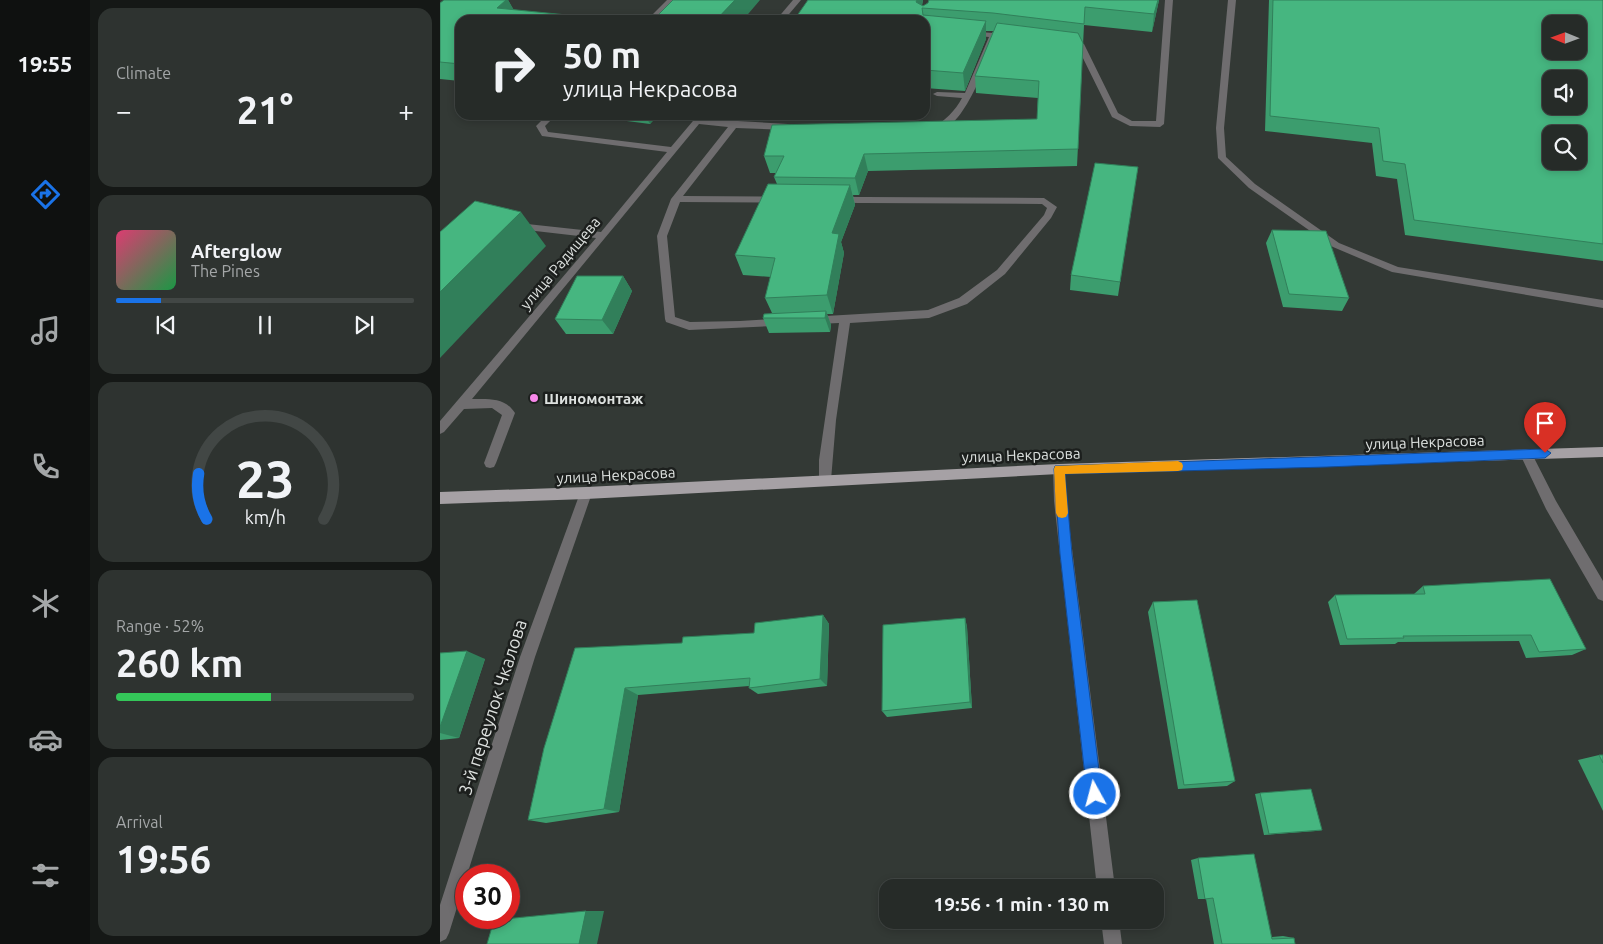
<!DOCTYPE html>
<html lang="en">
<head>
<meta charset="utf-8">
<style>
  :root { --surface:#262b28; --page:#2e3330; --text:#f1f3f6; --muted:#a4a7a8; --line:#424745; --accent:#1a73e8 }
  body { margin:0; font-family:Ubuntu,sans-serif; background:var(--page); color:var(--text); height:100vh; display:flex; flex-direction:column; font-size:19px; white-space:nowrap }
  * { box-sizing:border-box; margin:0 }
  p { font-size:16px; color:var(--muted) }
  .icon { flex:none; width:28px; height:28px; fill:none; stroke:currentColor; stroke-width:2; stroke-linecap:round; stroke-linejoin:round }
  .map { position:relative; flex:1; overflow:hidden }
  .sheet { display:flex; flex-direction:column; gap:8px; padding:8px; background:#151816; width:350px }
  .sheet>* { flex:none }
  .hud { position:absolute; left:15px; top:15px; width:475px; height:105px; border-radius:15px; box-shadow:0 2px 8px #0003,0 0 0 1px var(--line); background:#262b28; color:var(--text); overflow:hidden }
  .needle { width:32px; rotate:271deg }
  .controls { position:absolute; left:1102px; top:15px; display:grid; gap:10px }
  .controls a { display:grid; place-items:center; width:45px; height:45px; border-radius:10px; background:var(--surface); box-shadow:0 2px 8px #0003,0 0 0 1px var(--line); font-size:25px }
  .speed { position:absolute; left:15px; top:864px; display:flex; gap:10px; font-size:25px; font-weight:700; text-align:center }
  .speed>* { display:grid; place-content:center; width:65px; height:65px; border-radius:50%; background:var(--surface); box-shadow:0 2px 8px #0003,0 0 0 1px var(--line); line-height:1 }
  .speed .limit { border:8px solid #d22; background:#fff; color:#111 }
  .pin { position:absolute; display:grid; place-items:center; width:42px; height:42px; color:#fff; margin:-51px -21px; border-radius:50% 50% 50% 0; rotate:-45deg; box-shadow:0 0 5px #0007 }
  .pin .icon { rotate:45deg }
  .me { position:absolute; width:55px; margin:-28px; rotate:353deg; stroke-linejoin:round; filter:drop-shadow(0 0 4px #0008) }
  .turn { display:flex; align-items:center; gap:18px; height:105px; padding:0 25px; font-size:22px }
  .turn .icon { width:65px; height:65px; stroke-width:2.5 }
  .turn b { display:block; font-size:35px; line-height:42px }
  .big { font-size:38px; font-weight:700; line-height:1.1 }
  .sheet .card { flex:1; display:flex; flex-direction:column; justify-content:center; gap:8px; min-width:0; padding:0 18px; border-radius:15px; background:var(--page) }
  .sheet .dial { align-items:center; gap:0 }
  .dial svg { height:130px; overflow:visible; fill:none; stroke:var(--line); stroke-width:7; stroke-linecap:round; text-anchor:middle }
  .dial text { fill:var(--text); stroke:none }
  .song { display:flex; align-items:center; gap:15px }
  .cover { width:60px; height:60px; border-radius:8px; background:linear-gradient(135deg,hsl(340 70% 55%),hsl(140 70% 35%)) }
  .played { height:5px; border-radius:2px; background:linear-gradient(90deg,var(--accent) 15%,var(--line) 15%) }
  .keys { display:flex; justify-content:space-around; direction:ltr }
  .heat { display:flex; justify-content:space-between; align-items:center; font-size:28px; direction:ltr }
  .charge { height:8px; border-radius:4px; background:linear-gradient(90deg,#34c759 52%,var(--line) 0) }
  .trip { position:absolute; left:439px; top:879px; width:285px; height:50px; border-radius:15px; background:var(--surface); box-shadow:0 2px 8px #0003,0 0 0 1px var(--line); font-weight:700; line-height:50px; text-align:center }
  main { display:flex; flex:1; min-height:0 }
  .tab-bar { display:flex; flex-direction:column; width:90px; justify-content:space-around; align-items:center; background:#0f1110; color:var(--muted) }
  .tab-bar .icon { width:35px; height:35px }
  .tab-bar .active { color:var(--accent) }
  .tab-bar b { font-size:22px; color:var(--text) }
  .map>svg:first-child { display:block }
</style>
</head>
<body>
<main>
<nav class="tab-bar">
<b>19:55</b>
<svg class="icon active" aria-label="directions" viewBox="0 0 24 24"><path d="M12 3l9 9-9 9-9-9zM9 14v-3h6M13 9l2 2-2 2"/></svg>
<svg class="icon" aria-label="music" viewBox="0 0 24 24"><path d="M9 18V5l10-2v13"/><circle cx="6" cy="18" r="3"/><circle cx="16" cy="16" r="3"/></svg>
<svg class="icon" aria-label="phone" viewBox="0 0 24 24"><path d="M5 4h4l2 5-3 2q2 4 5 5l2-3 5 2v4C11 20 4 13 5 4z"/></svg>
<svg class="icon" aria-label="climate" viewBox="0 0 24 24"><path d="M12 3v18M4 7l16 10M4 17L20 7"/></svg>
<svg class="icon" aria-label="car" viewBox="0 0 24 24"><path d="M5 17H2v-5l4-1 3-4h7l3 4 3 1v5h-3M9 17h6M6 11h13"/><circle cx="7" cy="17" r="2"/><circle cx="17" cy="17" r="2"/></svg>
<svg class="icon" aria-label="filters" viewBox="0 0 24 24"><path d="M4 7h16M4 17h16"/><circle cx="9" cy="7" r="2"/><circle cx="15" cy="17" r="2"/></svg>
</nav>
<section class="sheet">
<div class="card"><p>Climate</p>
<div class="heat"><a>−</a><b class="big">21°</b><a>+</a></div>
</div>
<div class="card">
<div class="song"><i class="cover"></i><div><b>Afterglow</b><p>The Pines</p></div></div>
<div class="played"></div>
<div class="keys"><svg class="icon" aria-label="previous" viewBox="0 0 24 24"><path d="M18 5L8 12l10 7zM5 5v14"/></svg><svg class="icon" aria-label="pause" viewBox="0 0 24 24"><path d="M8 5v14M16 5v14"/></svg><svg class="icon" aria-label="next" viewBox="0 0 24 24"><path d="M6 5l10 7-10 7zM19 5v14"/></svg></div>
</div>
<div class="card dial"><svg viewBox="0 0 100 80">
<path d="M14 69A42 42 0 1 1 86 69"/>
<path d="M14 69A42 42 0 0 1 9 41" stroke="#1a73e8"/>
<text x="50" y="56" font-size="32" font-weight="700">23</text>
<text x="50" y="72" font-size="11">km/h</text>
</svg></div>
<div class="card"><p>Range · 52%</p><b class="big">260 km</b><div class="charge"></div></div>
<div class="card"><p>Arrival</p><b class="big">19:56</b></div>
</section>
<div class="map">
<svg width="1163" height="944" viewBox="0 0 1163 944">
  <rect width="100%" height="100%" fill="#333935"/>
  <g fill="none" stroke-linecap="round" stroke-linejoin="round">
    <g fill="#6f6d6f" fill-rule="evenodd">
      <path d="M 227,0 L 235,0 L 215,20 L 207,20 Z"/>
      <path d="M 353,0 L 361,0 L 344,20 L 336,20 Z"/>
      <path d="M 725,0 L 733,0 L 724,124 L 720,127 L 690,126 L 672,117 L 638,48 L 625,44 L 629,42 L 644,44 L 678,113 L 692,121 L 716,121 Z"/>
      <path d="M 788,0 L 796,0 L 784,128 L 786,157 L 815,184 L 899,243 L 958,267 L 1163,300 L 1163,308 L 952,272 L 893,247 L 809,188 L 778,158 L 776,128 Z"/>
      <path d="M 527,31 L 553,33 L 557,35 C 548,58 523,136 492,132 L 492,128 C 505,121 515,111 522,98 L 497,96 L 493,94 L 497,92 L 525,93 L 549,37 L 527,35 Z"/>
      <path d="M 107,115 L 116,115 L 105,126 L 108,132 L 231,147 L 258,115 L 266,115 L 263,119 L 348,124 L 352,127 L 348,130 L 296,128 L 243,196 L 604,198 L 617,207 L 611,218 L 565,274 L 527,304 L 489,318 L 410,323 L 396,420 L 391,480 L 389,484 L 385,485 L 381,484 L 379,480 L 379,460 L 399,323 L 249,330 L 226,322 L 225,319 L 217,236 L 231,199 L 288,127 L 259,124 L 32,399 C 48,399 65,397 75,413 L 56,463 L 54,467 L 50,468 L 46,467 L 44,463 L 62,415 L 52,408 L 24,409 L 4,432 L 0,434 L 0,421 L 156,238 L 78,229 L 73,226 L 78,223 L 161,232 L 227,152 L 102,136 L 96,126 ZM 240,202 L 602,204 L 607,208 L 604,215 L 557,270 L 519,298 L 488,310 L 300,321 L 250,322 L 235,317 L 227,236 Z"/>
      <path d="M 1086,449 L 1090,450 L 1116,501 L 1163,581 L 1163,601 L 1158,599 L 1106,509 L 1080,454 L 1082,450 Z"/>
      <path d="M 619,464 L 623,465 L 625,469 L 626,501 L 675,888 L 657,888 L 614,501 L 613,469 L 615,465 Z"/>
      <path d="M 146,487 L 151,489 L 152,493 L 95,657 L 9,933 L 6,939 L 0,942 L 0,905 L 80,657 L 140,493 L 141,489 Z"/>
      <path d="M 661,920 L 679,920 L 682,944 L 664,944 Z"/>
    </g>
    <path fill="#a6a1a5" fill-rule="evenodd" d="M 1163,447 L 1163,457 L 619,474 L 146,499 L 0,504 L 0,492 L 146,487 L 619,464 Z"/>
  </g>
  <g fill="#3c9d6e">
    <path d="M 68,0 L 73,9 L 20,20 L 20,81 L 0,79 L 0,3 Z"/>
    <path d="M 483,0 L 482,6 L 483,6 L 488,3 L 489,0 L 719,0 L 712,32 L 644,25 L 637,166 L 428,171 L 419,195 L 413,195 L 415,205 L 401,242 L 404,253 L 393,314 L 387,314 L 391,325 L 390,332 L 329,333 L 323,318 L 332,313 L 325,298 L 331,277 L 303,275 L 295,255 L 337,184 L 334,177 L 336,173 L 330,173 L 324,156 L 597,119 L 598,98 L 536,93 L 535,76 L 553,31 L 546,31 L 546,39 L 525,91 L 485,88 L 485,20 L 354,20 Z"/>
    <path d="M 829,0 L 1163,0 L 1163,261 L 965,235 L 957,179 L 936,176 L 932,143 L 825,131 Z"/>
    <path d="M 148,115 L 218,115 L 210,124 L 148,116 Z"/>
    <path d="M 698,167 L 678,296 L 630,290 L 631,275 Z"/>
    <path d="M 832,230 L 909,298 L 902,311 L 843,307 L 826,243 Z"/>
    <path d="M 183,276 L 192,291 L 173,334 L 126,334 L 115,319 Z"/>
    <path d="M 983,586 L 1146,649 L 1132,655 L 1086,658 L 1079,641 L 958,642 L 955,644 L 900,645 L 888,602 L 895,595 L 974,594 Z"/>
    <path d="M 713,602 L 795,781 L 787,786 L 738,789 L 708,612 Z"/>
    <path d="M 383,615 L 389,624 L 387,686 L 318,694 L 309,688 L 309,686 L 198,695 L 179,812 L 106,823 L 88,820 L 104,748 L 242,643 L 314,633 Z"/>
    <path d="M 525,618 L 527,627 L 532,708 L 447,717 L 442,711 Z"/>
    <path d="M 0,653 L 45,659 L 19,738 L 0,740 Z"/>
    <path d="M 1159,755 L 1163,755 L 1163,811 L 1138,760 Z"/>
    <path d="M 820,793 L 882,830 L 876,831 L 824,835 L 815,794 Z"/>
    <path d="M 758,858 L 832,937 L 843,936 L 854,938 L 855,944 L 774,944 L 766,899 L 758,899 L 751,860 Z"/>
  </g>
  <g fill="#317f5a">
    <path d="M 66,0 L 68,0 L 78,17 L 57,8 Z"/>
    <path d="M 295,0 L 320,0 L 303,20 L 276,20 Z"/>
    <path d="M 477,0 L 483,0 L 478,20 L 476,2 Z"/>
    <path d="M 718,0 L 719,0 L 712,32 L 714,14 Z"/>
    <path d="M 127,15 L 130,20 L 121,20 Z"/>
    <path d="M 546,21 L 546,39 L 525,91 L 523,73 Z"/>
    <path d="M 205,115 L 218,115 L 210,124 Z"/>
    <path d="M 424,154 L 428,171 L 419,195 L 415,178 Z"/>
    <path d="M 410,185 L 415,205 L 401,242 L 404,253 L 393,314 L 387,295 L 392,233 Z"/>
    <path d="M 81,212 L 106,246 L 0,358 L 0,292 Z"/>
    <path d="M 183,276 L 192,291 L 173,334 L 162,320 Z"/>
    <path d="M 386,311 L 391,325 L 390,332 L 385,318 Z"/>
    <path d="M 383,615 L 389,624 L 387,686 L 380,679 Z"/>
    <path d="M 525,618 L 527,627 L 532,708 L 530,702 Z"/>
    <path d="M 27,651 L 45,659 L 19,738 L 0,733 L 0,727 Z"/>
    <path d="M 185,688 L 198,695 L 179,812 L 164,809 Z"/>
    <path d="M 146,911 L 164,911 L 157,944 L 139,944 Z"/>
  </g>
  <g fill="#46b680" stroke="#317f5a" fill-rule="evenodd">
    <path d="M 4,0 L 66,0 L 57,8 L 127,15 L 121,20 L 20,20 L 20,64 L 0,62 L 0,3 Z"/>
    <path d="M 233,0 L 295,0 L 276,20 L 213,20 Z"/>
    <path d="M 368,0 L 477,0 L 476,2 L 483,6 L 488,3 L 489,0 L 718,0 L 714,14 L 645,7 L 644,24 L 553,13 L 482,8 L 483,15 L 546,21 L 523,73 L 485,70 L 485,20 L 354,20 Z"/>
    <path d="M 833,0 L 1163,0 L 1163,244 L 974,220 L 965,164 L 943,161 L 939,128 L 830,116 ZM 1111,24 L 1139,24 L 1139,51 L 1111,51 ZM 1111,79 L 1139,79 L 1139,106 L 1111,106 ZM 1111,134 L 1139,134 L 1139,161 L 1111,161 Z"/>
    <path d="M 557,23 L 638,33 L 643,43 L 638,149 L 424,154 L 415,178 L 334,177 L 344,156 L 324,156 L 332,125 L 597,119 L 599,81 L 535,76 Z"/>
    <path d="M 655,163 L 698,167 L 680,282 L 631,275 Z"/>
    <path d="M 328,184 L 410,185 L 392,233 L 399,234 L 387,295 L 325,298 L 335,258 L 295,255 Z"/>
    <path d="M 35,201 L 81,212 L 0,292 L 0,232 Z"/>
    <path d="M 832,230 L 886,231 L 909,298 L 849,294 Z"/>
    <path d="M 137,276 L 183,276 L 162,320 L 115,319 Z"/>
    <path d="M 386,311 L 385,318 L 323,318 L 324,314 Z"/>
    <path d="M 1110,579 L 1146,649 L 1099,652 L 1091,635 L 963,636 L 964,638 L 907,639 L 895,595 L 985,594 L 983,586 Z"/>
    <path d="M 757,600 L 795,781 L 744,785 L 713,602 Z"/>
    <path d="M 383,615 L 380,679 L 309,688 L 310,678 L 185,688 L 164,809 L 88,820 L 104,748 L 135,648 L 242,643 L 243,637 L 314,633 L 315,623 Z"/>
    <path d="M 525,618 L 530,702 L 442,711 L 443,625 Z"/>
    <path d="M 27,651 L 0,727 L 0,653 Z"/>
    <path d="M 1159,755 L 1163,755 L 1163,763 Z"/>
    <path d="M 871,789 L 882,830 L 829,834 L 820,793 Z"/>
    <path d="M 814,854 L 832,939 L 854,938 L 855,944 L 782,944 L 773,898 L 765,899 L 758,858 Z"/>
    <path d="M 146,911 L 139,944 L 47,944 L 54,920 Z"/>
  </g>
  <path fill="#1a73e8" stroke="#114b97" d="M 1105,449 L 1111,453 L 1105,458 L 887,467 L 625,474 L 632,554 L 662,794 L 660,799 L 655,801 L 650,799 L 647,794 L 620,554 L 614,469 L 615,466 Z"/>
  <path fill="#f59e0b" d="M 738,461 L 742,463 L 743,466 L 742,470 L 738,471 L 625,474 L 628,513 L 626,517 L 622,518 L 618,517 L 616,513 L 614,469 L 615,466 Z"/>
  <circle fill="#f888ea" stroke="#1c1f1d" stroke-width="2" cx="94" cy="398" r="5"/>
  <g text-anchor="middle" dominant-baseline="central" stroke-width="5" stroke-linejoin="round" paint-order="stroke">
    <g font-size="15" fill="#dde1df" stroke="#1c1f1d">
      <text transform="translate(120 263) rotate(-50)">улица Радищева</text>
      <text transform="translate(985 442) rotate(-2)">улица Некрасова</text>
      <text transform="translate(581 455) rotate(-2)">улица Некрасова</text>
      <text transform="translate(176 475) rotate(-3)">улица Некрасова</text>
    </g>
    <g font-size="15" font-weight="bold" fill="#dde1df" stroke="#1c1f1d" text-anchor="start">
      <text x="104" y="398">Шиномонтаж</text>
    </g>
    <g font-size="18" fill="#dde1df" stroke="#1c1f1d">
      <text transform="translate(52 707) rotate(-72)">3-й переулок Чкалова</text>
    </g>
  </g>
</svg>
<div class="controls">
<a><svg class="needle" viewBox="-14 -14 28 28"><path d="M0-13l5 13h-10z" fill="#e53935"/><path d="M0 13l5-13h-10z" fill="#a4a7a8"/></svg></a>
<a><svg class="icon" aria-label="sound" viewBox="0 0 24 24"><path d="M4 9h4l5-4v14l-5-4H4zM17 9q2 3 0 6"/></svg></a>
<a><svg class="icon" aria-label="search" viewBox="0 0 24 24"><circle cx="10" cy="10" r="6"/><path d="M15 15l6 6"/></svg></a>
</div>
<div class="speed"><div class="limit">30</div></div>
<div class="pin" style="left:1105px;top:453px;background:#d93025"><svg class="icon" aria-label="arrive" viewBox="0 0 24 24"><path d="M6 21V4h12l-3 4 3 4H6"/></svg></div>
<svg class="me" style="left:655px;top:794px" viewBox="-20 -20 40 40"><circle r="17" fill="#1a73e8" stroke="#fff" stroke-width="3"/><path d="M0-11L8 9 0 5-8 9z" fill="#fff"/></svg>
<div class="trip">19:56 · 1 min · 130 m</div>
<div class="hud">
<div class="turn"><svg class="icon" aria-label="right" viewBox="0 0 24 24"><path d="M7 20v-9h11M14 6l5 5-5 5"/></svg><div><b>50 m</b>улица Некрасова</div></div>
</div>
</div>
</main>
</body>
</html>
